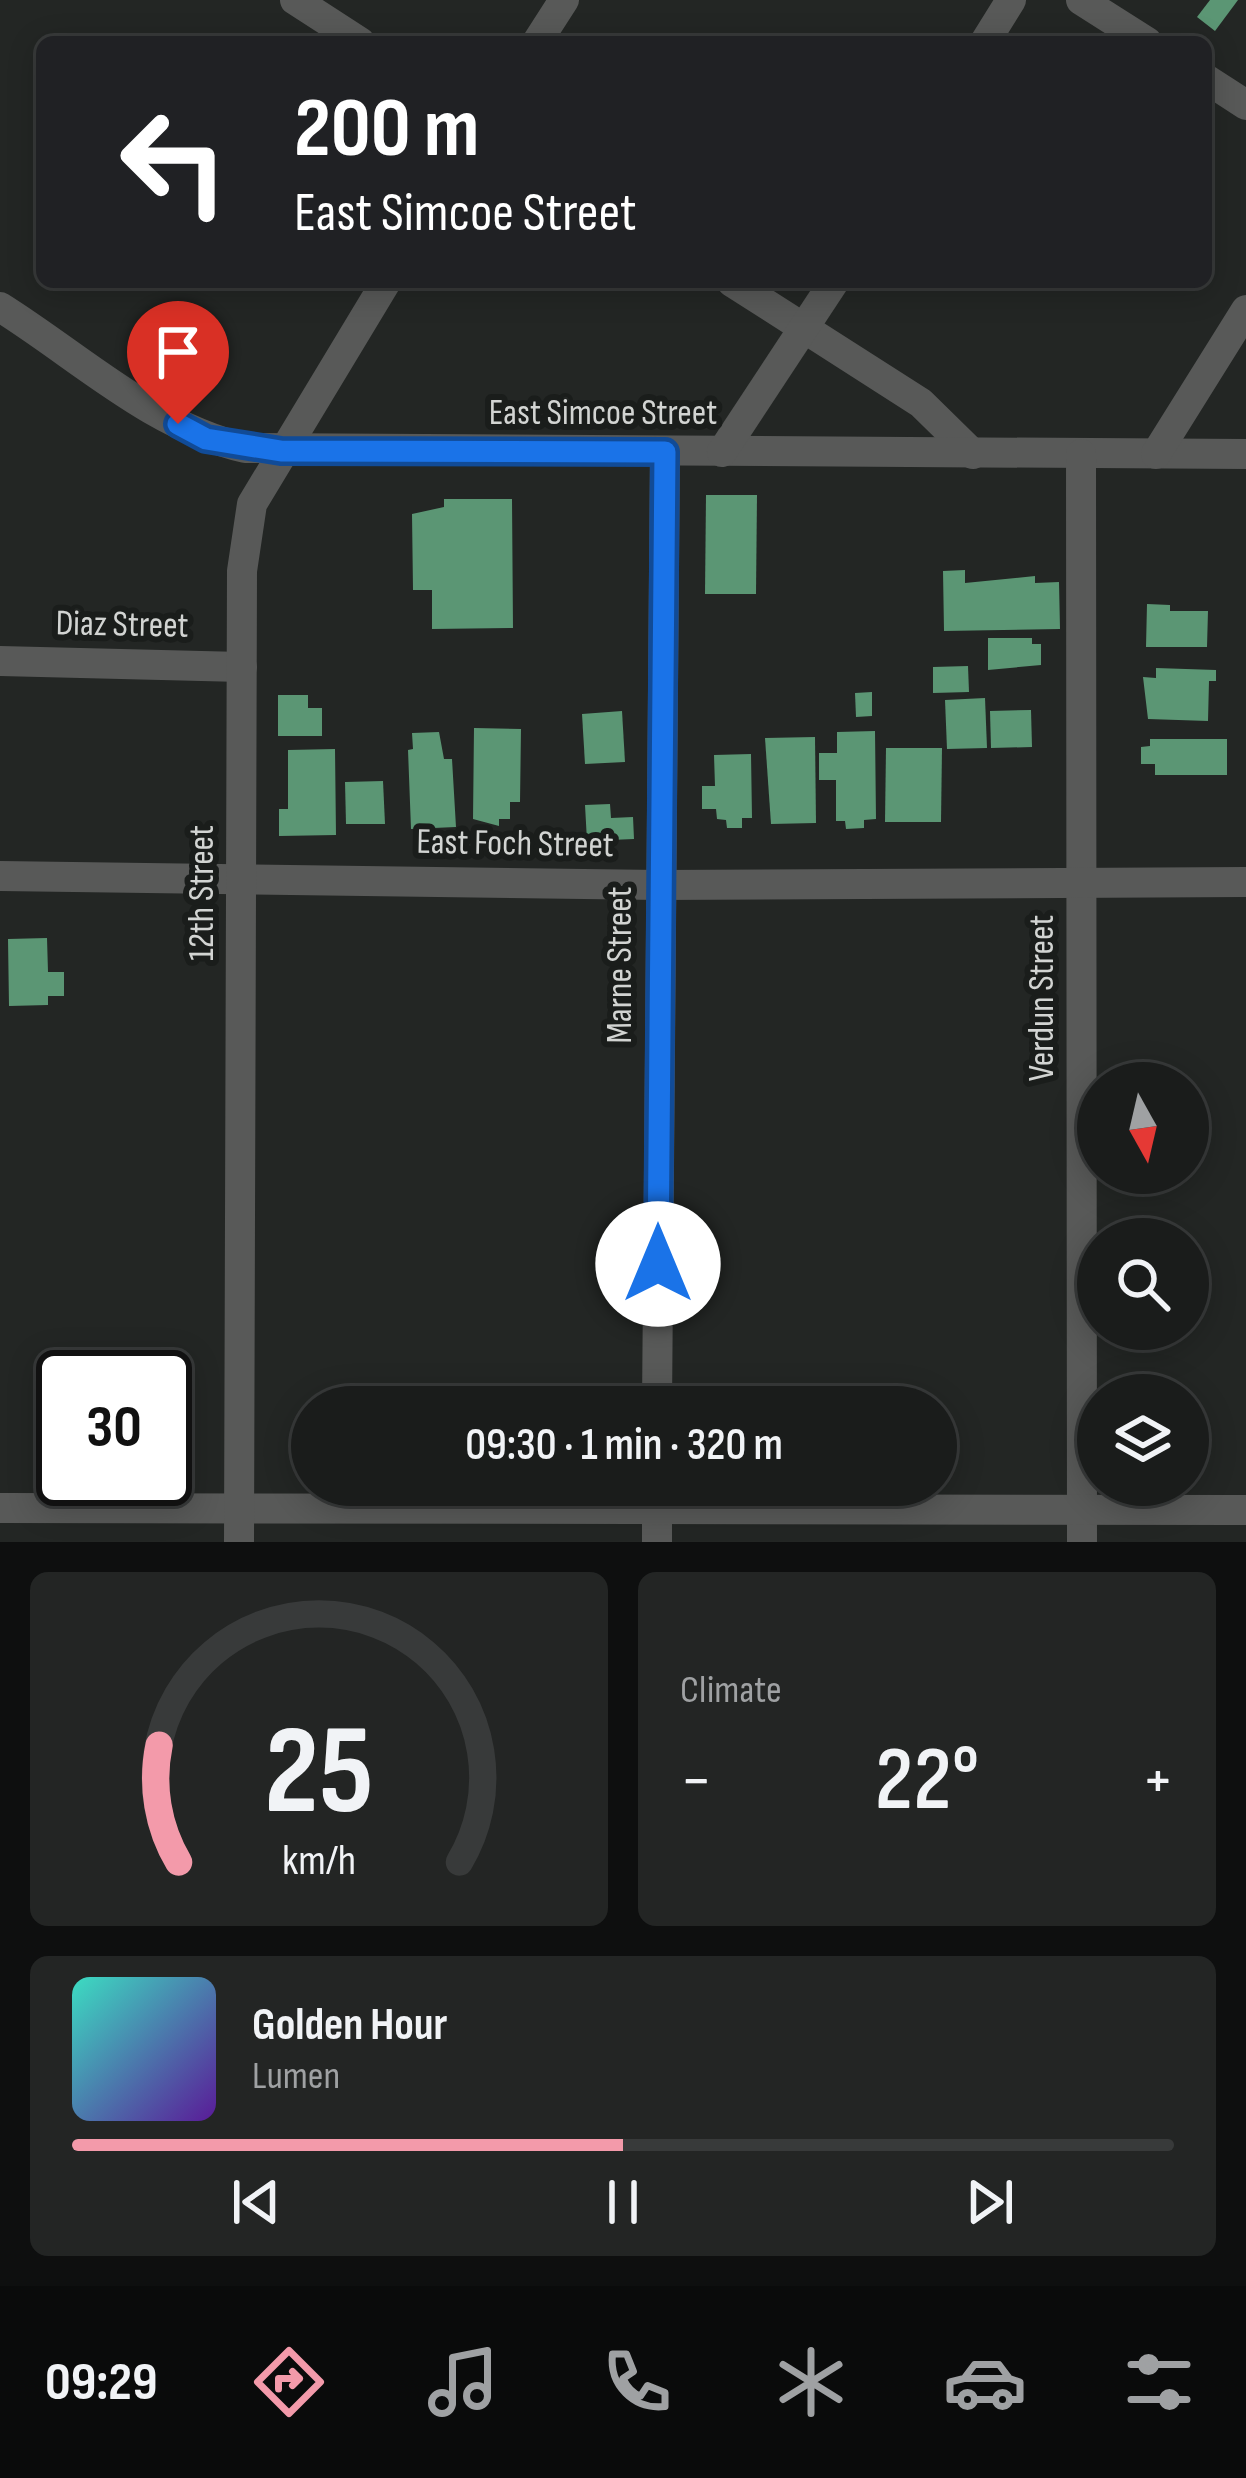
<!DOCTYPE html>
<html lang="en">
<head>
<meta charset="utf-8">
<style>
  :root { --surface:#1a1c1b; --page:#232524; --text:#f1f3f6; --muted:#9fa1a3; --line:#383a3a; --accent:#f39aaa }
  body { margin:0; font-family:"Sofia Sans Condensed",sans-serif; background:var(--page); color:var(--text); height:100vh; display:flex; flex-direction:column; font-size:45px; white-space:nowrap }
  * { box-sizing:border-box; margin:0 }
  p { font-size:39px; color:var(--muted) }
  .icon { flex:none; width:66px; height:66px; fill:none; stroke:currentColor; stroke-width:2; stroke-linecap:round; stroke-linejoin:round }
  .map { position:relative; height:1542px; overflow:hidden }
  .sheet { display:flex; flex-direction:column; gap:30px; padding:30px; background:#0e0f0f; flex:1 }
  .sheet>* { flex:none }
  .top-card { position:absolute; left:36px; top:36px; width:1176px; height:252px; border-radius:18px; box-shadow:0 6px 30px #0003,0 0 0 3px var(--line); background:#202124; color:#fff; overflow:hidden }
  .needle { width:78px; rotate:172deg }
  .controls { position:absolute; left:1077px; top:1062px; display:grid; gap:24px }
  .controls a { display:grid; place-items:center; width:132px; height:132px; border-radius:50%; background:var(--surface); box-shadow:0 6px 30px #0003,0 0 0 3px var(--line); font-size:60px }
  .speed { position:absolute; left:36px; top:1350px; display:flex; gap:24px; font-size:60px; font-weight:700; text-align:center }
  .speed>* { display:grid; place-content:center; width:156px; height:156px; border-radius:50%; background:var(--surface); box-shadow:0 6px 30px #0003,0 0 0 3px var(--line); line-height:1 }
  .speed .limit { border:6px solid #111; border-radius:18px; background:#fff; color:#111 }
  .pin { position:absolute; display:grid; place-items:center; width:102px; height:102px; color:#fff; margin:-123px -51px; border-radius:50% 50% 50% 0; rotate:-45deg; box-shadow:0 0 12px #0007 }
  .pin .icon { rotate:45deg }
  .me { position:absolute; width:132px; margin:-66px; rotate:0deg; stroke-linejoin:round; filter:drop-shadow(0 0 9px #0008) }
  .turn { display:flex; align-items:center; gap:42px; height:252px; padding:0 60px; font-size:54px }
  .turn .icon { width:156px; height:156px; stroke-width:2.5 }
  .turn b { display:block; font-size:84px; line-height:102px }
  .big { font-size:90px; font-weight:600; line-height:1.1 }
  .sheet .tile { flex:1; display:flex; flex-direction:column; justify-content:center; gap:18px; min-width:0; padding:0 42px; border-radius:18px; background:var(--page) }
  .sheet .dial { align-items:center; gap:0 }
  .dial svg { height:312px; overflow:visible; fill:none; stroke:var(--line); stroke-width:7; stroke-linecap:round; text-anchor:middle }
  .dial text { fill:var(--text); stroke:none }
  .song { display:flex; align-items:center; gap:36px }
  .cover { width:144px; height:144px; border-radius:18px; background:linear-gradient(135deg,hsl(170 70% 55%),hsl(270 70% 35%)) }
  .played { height:12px; border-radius:6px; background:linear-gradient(90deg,var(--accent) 50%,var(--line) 50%) }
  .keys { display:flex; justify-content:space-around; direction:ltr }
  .heat { display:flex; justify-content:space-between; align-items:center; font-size:66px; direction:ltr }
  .sheet .tiles { flex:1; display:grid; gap:30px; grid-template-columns:1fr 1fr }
  .tile:last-child { grid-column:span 2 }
  .trip { position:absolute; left:291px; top:1386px; width:666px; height:120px; border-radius:60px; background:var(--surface); box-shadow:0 6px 30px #0003,0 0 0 3px var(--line); font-weight:600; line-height:120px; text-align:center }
  .tabs { display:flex; height:192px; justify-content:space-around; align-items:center; background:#0a0b0b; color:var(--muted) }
  .tabs .icon { width:84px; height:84px }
  .tabs .active { color:var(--accent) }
  .tabs b { font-size:54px; color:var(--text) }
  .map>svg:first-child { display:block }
</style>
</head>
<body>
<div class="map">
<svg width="1246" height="1542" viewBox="0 0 1246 1542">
  <rect width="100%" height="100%" fill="#232624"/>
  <g fill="#5b9674">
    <path d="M 1210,0 L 1238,0 L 1215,31 L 1197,17 Z"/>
    <path d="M 706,495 L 757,495 L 756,594 L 705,594 Z"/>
    <path d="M 444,499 L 512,499 L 513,628 L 432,629 L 432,590 L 413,590 L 412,514 L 444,507 Z"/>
    <path d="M 965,570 L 965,583 L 1035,576 L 1035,583 L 1059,582 L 1060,629 L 944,631 L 943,571 Z"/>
    <path d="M 1147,604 L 1170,605 L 1170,611 L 1208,611 L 1207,647 L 1146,647 Z"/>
    <path d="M 988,638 L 1032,638 L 1032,644 L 1041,644 L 1041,665 L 988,670 Z"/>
    <path d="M 968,666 L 969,692 L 933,693 L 933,667 Z"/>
    <path d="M 1156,668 L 1216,670 L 1216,681 L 1209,681 L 1208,721 L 1148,719 L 1143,677 L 1156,678 Z"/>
    <path d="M 872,692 L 872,716 L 856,717 L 855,693 Z"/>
    <path d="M 278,695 L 308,695 L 308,708 L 322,708 L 322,736 L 278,736 Z"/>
    <path d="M 985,698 L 987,748 L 947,749 L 945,700 Z"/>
    <path d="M 1031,710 L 1032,747 L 991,748 L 990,711 Z"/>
    <path d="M 622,711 L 625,762 L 585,764 L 582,714 Z"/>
    <path d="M 474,728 L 521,729 L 520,802 L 510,802 L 510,819 L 499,819 L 499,826 L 473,819 Z"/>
    <path d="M 875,731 L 876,819 L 864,820 L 864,828 L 846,829 L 845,821 L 836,821 L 836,780 L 819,780 L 819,753 L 837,753 L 837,732 Z"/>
    <path d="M 439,732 L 444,759 L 452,759 L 456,827 L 411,829 L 408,750 L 413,749 L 412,733 Z"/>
    <path d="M 815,737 L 816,823 L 771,824 L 765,738 Z"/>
    <path d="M 1150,739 L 1227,739 L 1227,775 L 1155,775 L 1155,764 L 1141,764 L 1141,747 L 1150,746 Z"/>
    <path d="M 886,748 L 942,748 L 941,822 L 885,822 Z"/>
    <path d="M 335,749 L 336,835 L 279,836 L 279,809 L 288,809 L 288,750 Z"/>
    <path d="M 751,754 L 752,818 L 742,818 L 742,828 L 727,828 L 726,820 L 717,819 L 716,809 L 702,809 L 702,786 L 715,786 L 714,755 Z"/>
    <path d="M 383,781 L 385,824 L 346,824 L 345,782 Z"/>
    <path d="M 610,804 L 611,818 L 633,817 L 634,839 L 587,841 L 585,805 Z"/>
    <path d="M 47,938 L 48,972 L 64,972 L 64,996 L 48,996 L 48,1005 L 9,1006 L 8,939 Z"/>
  </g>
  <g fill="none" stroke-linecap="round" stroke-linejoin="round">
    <g stroke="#585958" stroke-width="30">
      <path d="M 295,0 L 360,42"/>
      <path d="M 1081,0 L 1147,42"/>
      <path d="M 537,42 L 564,0"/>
      <path d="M 985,42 L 1011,0"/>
      <path d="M 1206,79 L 1246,105"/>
      <path d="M 732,282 L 921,403 L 973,454"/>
      <path d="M 0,307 C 80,357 151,426 245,448 L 1246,454"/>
      <path d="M 722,452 L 834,282"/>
      <path d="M 1081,454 L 1082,1542"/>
      <path d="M 1156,454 L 1246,310"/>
      <path d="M 0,661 L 242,667"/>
      <path d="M 0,876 L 659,885 L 1246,882"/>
      <path d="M 657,1407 L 665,452"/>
      <path d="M 657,1485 L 657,1542"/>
      <path d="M 0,1508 L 1246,1510"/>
      <path d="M 239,1542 L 242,571 L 252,504 L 386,282"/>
    </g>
  </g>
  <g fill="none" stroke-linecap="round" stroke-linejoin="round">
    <defs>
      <path id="route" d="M 178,424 L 206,439 L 281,451 L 665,452 L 658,1264"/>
    </defs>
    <use href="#route" stroke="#114b97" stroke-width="30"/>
    <use href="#route" stroke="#1a73e8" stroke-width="21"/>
  </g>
  <g text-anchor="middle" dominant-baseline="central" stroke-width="12" stroke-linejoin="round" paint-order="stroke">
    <g font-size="36" fill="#d2d4d2" stroke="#1a1d1b">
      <text x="603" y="413">East Simcoe Street</text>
      <text transform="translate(122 625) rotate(1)">Diaz Street</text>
      <text transform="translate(515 844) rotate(1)">East Foch Street</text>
      <text transform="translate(202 893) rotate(-90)">12th Street</text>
      <text transform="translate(620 965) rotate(-90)">Marne Street</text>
      <text transform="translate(1042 998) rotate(-90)">Verdun Street</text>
    </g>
  </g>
</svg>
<div class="controls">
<a><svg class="needle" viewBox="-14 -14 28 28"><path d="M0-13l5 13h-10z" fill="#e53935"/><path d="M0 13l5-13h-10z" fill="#9fa1a3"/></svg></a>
<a><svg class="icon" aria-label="search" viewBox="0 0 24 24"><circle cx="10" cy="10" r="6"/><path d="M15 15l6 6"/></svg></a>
<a><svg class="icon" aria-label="layers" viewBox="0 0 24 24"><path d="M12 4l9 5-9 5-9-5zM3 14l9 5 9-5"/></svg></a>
</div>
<div class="speed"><div class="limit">30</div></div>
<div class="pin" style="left:178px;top:424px;background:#d93025"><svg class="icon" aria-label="arrive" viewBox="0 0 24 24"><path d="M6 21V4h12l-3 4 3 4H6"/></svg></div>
<svg class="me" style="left:658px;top:1264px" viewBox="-20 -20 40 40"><circle r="19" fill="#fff"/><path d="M0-13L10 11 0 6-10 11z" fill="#1a73e8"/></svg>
<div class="trip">09:30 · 1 min · 320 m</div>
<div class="top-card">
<div class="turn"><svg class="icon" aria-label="left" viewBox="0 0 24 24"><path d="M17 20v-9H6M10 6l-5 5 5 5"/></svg><div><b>200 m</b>East Simcoe Street</div></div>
</div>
</div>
<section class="sheet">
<div class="tiles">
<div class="tile dial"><svg viewBox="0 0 100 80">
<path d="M14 69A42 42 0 1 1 86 69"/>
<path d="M14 69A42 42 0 0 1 9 39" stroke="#f39aaa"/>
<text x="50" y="56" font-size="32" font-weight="700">25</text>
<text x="50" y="72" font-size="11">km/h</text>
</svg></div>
<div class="tile"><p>Climate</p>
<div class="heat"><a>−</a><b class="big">22°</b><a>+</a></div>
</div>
<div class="tile">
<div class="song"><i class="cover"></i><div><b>Golden Hour</b><p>Lumen</p></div></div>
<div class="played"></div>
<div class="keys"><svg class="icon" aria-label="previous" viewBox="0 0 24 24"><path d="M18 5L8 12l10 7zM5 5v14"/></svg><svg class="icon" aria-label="pause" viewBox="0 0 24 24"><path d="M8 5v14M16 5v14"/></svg><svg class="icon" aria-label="next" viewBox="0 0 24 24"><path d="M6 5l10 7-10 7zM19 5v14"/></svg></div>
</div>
</div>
</section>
<nav class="tabs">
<b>09:29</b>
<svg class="icon active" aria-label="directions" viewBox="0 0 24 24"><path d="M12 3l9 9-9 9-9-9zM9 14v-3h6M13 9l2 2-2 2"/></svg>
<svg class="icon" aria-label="music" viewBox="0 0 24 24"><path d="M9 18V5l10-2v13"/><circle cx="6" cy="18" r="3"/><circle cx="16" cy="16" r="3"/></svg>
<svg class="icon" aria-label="phone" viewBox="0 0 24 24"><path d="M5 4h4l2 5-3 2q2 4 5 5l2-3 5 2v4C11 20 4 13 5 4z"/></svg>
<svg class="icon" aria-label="climate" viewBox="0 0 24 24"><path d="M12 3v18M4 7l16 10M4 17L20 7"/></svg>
<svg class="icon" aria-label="car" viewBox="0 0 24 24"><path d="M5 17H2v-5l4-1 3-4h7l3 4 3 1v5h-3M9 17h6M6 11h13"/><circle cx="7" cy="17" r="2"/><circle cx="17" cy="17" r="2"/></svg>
<svg class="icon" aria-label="filters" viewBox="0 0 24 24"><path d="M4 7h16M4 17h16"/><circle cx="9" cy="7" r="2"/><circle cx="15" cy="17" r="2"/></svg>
</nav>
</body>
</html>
